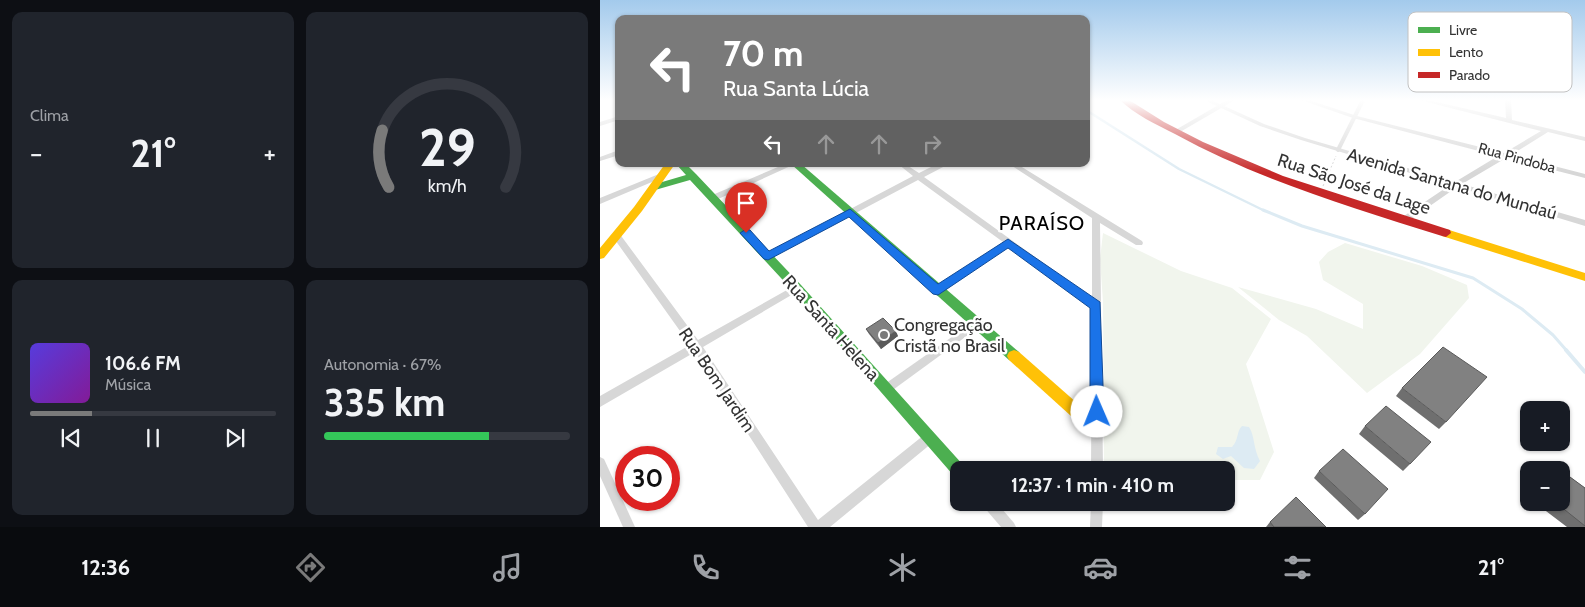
<!DOCTYPE html>
<html lang="pt">
<head>
<meta charset="utf-8">
<style>
  :root { --surface:#171b24; --page:#20242c; --text:#f1f3f6; --muted:#9ea1a6; --line:#363941; --accent:#7a7a7a }
  body { margin:0; font-family:Cabin,sans-serif; background:var(--page); color:var(--text); height:100vh; display:flex; flex-direction:column; font-size:19px; white-space:nowrap }
  * { box-sizing:border-box; margin:0 }
  p { font-size:16px; color:var(--muted) }
  .icon { flex:none; width:28px; height:28px; fill:none; stroke:currentColor; stroke-width:2; stroke-linecap:round; stroke-linejoin:round }
  .map { position:relative; flex:1; overflow:hidden }
  .details { display:flex; flex-direction:column; gap:12px; padding:12px; background:#0d0f14; width:600px }
  .details>* { flex:none }
  .top-card { position:absolute; left:15px; top:15px; width:475px; height:152px; border-radius:10px; box-shadow:0 1px 4px #0004; background:#7a7a7a; color:#fff; overflow:hidden }
  .fabs { position:absolute; left:920px; top:401px; display:grid; gap:10px }
  .fabs a { display:grid; place-items:center; width:50px; height:50px; border-radius:10px; background:var(--surface); box-shadow:0 1px 4px #0004; font-size:25px }
  .speed { position:absolute; left:15px; top:446px; display:flex; gap:10px; font-size:25px; font-weight:700; text-align:center }
  .speed>* { display:grid; place-content:center; width:65px; height:65px; border-radius:50%; background:var(--surface); box-shadow:0 1px 4px #0004; line-height:1 }
  .speed .limit { border:8px solid #d22; background:#fff; color:#111 }
  .pin { position:absolute; display:grid; place-items:center; width:42px; height:42px; color:#fff; margin:-51px -21px; border-radius:50% 50% 50% 0; rotate:-45deg; box-shadow:0 0 5px #0007 }
  .pin .icon { rotate:45deg }
  .me { position:absolute; width:55px; margin:-28px; rotate:359deg; stroke-linejoin:round; filter:drop-shadow(0 0 4px #0008) }
  .turn { display:flex; align-items:center; gap:18px; height:105px; padding:0 25px; font-size:22px }
  .turn .icon { width:65px; height:65px; stroke-width:2.5 }
  .turn b { display:block; font-size:35px; line-height:42px }
  .lanes { display:flex; align-items:center; height:48px; padding:0 25px; background:#0003; justify-content:center; gap:25px; direction:ltr }
  .lanes .off { opacity:.35 }
  .big { font-size:38px; font-weight:800; line-height:1.1 }
  .details .widget { flex:1; display:flex; flex-direction:column; justify-content:center; gap:8px; min-width:0; padding:0 18px; border-radius:10px; background:var(--page) }
  .details .dial { align-items:center; gap:0 }
  .dial svg { height:130px; overflow:visible; fill:none; stroke:var(--line); stroke-width:7; stroke-linecap:round; text-anchor:middle }
  .dial text { fill:var(--text); stroke:none }
  .song { display:flex; align-items:center; gap:15px }
  .cover { width:60px; height:60px; border-radius:8px; background:linear-gradient(135deg,hsl(250 70% 55%),hsl(290 70% 35%)) }
  .played { height:5px; border-radius:2px; background:linear-gradient(90deg,var(--accent) 25%,var(--line) 25%) }
  .keys { display:flex; justify-content:space-around; direction:ltr }
  .heat { display:flex; justify-content:space-between; align-items:center; font-size:28px; direction:ltr }
  .charge { height:8px; border-radius:4px; background:linear-gradient(90deg,#34c759 67%,var(--line) 0) }
  .details .tiles { flex:1; display:grid; gap:12px; grid-template-columns:repeat(2,1fr) }
  .trip { position:absolute; left:350px; top:461px; width:285px; height:50px; border-radius:10px; background:var(--surface); box-shadow:0 1px 4px #0004; font-weight:800; line-height:50px; text-align:center }
  .tab-bar { display:flex; height:80px; justify-content:space-around; align-items:center; background:#090b0e; color:var(--muted) }
  .tab-bar .icon { width:35px; height:35px }
  .tab-bar .active { color:var(--accent) }
  .tab-bar b { font-size:22px; color:var(--text) }
  main { display:flex; flex:1; min-height:0 }
  .map>svg:first-child { display:block }
</style>
</head>
<body>
<main>
<section class="details">
<div class="tiles">
<div class="widget"><p>Clima</p>
<div class="heat"><a>−</a><b class="big">21°</b><a>+</a></div>
</div>
<div class="widget dial"><svg viewBox="0 0 100 80">
<path d="M14 69A42 42 0 1 1 86 69"/>
<path d="M14 69A42 42 0 0 1 10 34" stroke="#7a7a7a"/>
<text x="50" y="56" font-size="32" font-weight="700">29</text>
<text x="50" y="72" font-size="11">km/h</text>
</svg></div>
<div class="widget">
<div class="song"><i class="cover"></i><div><b>106.6 FM</b><p>Música</p></div></div>
<div class="played"></div>
<div class="keys"><svg class="icon" aria-label="previous" viewBox="0 0 24 24"><path d="M18 5L8 12l10 7zM5 5v14"/></svg><svg class="icon" aria-label="pause" viewBox="0 0 24 24"><path d="M8 5v14M16 5v14"/></svg><svg class="icon" aria-label="next" viewBox="0 0 24 24"><path d="M6 5l10 7-10 7zM19 5v14"/></svg></div>
</div>
<div class="widget"><p>Autonomia · 67%</p><b class="big">335 km</b><div class="charge"></div></div>
</div>
</section>
<div class="map">
<svg width="985" height="527" viewBox="0 0 985 527">
  <rect width="100%" height="100%" fill="#fff"/>
  <g fill="#f1f5ed">
    <path d="M 503,233 L 581,271 L 632,288 L 671,319 L 646,364 L 674,452 L 660,480 L 626,480 L 626,470 L 504,470 L 503,302 L 500,259 Z"/>
    <path d="M 745,243 L 822,266 L 867,285 L 869,298 L 820,354 L 767,393 L 707,336 L 679,320 L 638,287 L 716,309 L 763,329 L 763,304 L 723,280 L 719,262 L 728,252 Z"/>
  </g>
  <path fill="#ddebf3" d="M 642,426 L 649,427 C 655,436 653,448 660,461 L 654,469 L 644,468 L 631,456 L 623,459 L 616,454 L 618,447 L 632,447 C 639,440 636,432 642,426 Z"/>
  <g fill="none" stroke-linecap="round" stroke-linejoin="round">
    <path stroke="#ddebf3" stroke-width="2.5" d="M 486,110 L 579,169 L 665,211"/>
    <path stroke="#ddebf3" stroke-width="3" d="M 663,210 L 702,226 L 873,278 L 922,309 L 953,335 L 967,351"/>
    <path stroke="#ddebf3" stroke-width="4" d="M 966,350 L 985,372"/>
    <path stroke="#d6d6d6" stroke-width="1" stroke-dasharray="2 2" stroke-linecap="butt" d="M 723,186 L 736,156"/>
    <g stroke="#d7d7d7" stroke-width="4">
      <path d="M 576,132 L 631,100"/>
      <path d="M 738,150 L 763,100"/>
    </g>
    <g fill="#d7d7d7" fill-rule="evenodd">
      <path d="M 604,100 L 611,100 L 664,124 L 705,138 L 855,182 L 898,156 L 753,118 L 701,100 L 709,100 L 757,116 L 904,153 L 941,131 L 819,100 L 828,100 L 906,118 L 905,100 L 911,100 L 912,120 L 985,137 L 985,141 L 948,132 L 911,155 L 985,174 L 985,178 L 906,158 L 862,184 L 985,220 L 985,226 L 857,187 L 807,222 L 801,222 L 800,220 L 801,218 L 850,185 L 701,140 L 660,126 Z"/>
      <path d="M 19,116 L 19,120 L 0,126 L 0,122 Z"/>
      <path d="M 19,150 L 19,155 L 0,161 L 0,157 Z"/>
      <path d="M 185,164 L 195,164 L 116,200 L 113,201 L 109,198 L 110,196 Z"/>
      <path d="M 298,164 L 305,164 L 319,173 L 337,164 L 345,164 L 345,166 L 324,177 L 492,298 L 492,218 L 409,164 L 417,164 L 542,241 L 543,243 L 542,245 L 536,245 L 500,223 L 503,470 L 491,470 L 492,308 L 409,247 L 340,292 L 334,292 L 332,290 L 334,288 L 403,242 L 318,180 L 171,258 L 165,258 L 164,256 L 165,254 L 313,176 Z"/>
      <path d="M 59,174 L 62,174 L 66,176 L 0,204 L 0,198 Z"/>
      <path d="M 16,232 L 19,233 L 98,340 L 194,286 L 200,286 L 202,288 L 200,290 L 103,347 L 218,520 L 324,435 L 328,434 L 332,435 L 334,439 L 332,443 L 230,527 L 208,527 L 95,352 L 0,407 L 0,396 L 90,345 L 13,237 L 12,235 Z"/>
      <path d="M 376,320 L 379,321 L 381,324 L 379,327 L 290,392 L 286,394 L 282,392 L 281,389 L 282,386 Z"/>
      <path d="M 0,457 L 4,459 L 35,527 L 23,527 L 0,476 Z"/>
      <path d="M 381,502 L 396,502 L 414,523 L 416,527 L 401,527 L 383,506 Z"/>
      <path d="M 491,502 L 503,502 L 502,527 L 490,527 Z"/>
    </g>
    <g fill="#4caf50" fill-rule="evenodd">
      <path d="M 76,164 L 86,164 L 96,174 L 201,285 L 364,466 L 366,470 L 359,470 L 359,478 L 354,476 L 193,291 L 90,180 L 55,190 L 52,189 L 50,187 L 52,185 L 86,175 Z"/>
      <path d="M 191,164 L 201,164 L 419,352 L 421,356 L 419,360 L 414,362 L 409,360 Z"/>
    </g>
    <g fill="#ffc107" fill-rule="evenodd">
      <path d="M 65,164 L 75,164 L 42,211 L 4,258 L 0,259 L 0,248 L 34,207 Z"/>
      <path d="M 846,229 L 985,273 L 985,281 L 842,236 L 841,233 L 842,230 Z"/>
      <path d="M 414,350 L 419,352 L 502,425 L 504,430 L 502,435 L 497,437 L 492,435 L 409,360 L 407,356 L 409,352 Z"/>
    </g>
    <path fill="#c62828" fill-rule="evenodd" d="M 520,100 L 529,100 L 564,122 L 603,142 L 683,176 L 850,230 L 851,233 L 846,237 L 842,236 C 751,207 659,180 575,134 C 557,125 534,114 520,100 Z"/>
  </g>
  <g fill="#6f6f6f">
    <path d="M 266,329 L 298,336 L 281,349 L 269,334 Z"/>
    <path d="M 802,388 L 846,422 L 839,429 L 796,396 Z"/>
    <path d="M 765,426 L 810,464 L 803,471 L 759,434 Z"/>
    <path d="M 719,471 L 765,514 L 758,520 L 714,478 Z"/>
    <path d="M 970,477 L 985,488 L 985,527 L 967,527 L 942,508 L 946,502 L 961,502 L 961,483 Z"/>
    <path d="M 670,522 L 726,527 L 666,527 Z"/>
  </g>
  <path fill="#5a5a5a" d="M 296,331 L 298,336 L 281,349 L 278,343 Z"/>
  <g fill="#818181" stroke="#5a5a5a">
    <path d="M 283,318 L 296,331 L 278,343 L 266,329 Z"/>
    <path d="M 843,347 L 887,377 L 846,422 L 802,388 Z"/>
    <path d="M 786,406 L 831,442 L 810,464 L 765,426 Z"/>
    <path d="M 743,449 L 788,489 L 765,514 L 719,471 Z"/>
    <path d="M 970,477 L 985,488 L 985,526 L 955,502 L 961,502 L 961,490 Z"/>
    <path d="M 696,497 L 726,527 L 674,527 L 670,522 Z"/>
  </g>
  <linearGradient id="sky" x2="0" y2="1"><stop stop-color="#a3caec"/><stop offset="0.58" stop-color="#fff"/><stop offset="1" stop-color="#fff" stop-opacity="0"/></linearGradient>
  <rect width="985" height="173" fill="url(#sky)"/>
  <path fill="#1a73e8" stroke="#114b97" d="M 250,209 L 338,284 L 408,239 L 500,302 L 504,412 L 502,417 L 497,419 L 492,417 L 490,412 L 490,308 L 408,248 L 338,295 L 333,294 L 249,217 L 168,260 L 164,259 L 140,233 L 146,229 L 150,230 L 169,251 Z"/>
  <circle fill="#7a7a7a" stroke="#fff" stroke-width="2" cx="284" cy="335" r="5"/>
  <g text-anchor="middle" dominant-baseline="central" stroke-width="5" stroke-linejoin="round" paint-order="stroke">
    <g font-size="15" fill="#333" stroke="#fff">
      <text transform="translate(917 158) rotate(15)">Rua Pindoba</text>
    </g>
    <g font-size="18" fill="#333" stroke="#fff">
      <text transform="translate(754 184) rotate(18)">Rua São José da Lage</text>
      <text transform="translate(852 184) rotate(16)">Avenida Santana do Mundaú</text>
      <text transform="translate(231 328) rotate(48)">Rua Santa Helena</text>
      <text transform="translate(117 380) rotate(56)">Rua Bom Jardim</text>
    </g>
    <g font-size="18" fill="#333" stroke="#fff" text-anchor="start">
      <text x="294" y="325">Congregação<tspan x="294" dy="21">Cristã no Brasil</tspan></text>
    </g>
    <g font-size="20" letter-spacing="1" fill="#000" stroke="#fff">
      <text x="442" y="223">PARAÍSO</text>
    </g>
  </g>
  <rect x="808" y="12" width="164" height="80" rx="8" fill="#fff" stroke="#c2c2c2" stroke-width="1"/>
  <rect x="818" y="27" width="22" height="6" fill="#4caf50"/>
  <rect x="818" y="49" width="22" height="7" fill="#ffc107"/>
  <rect x="818" y="72" width="22" height="6" fill="#c62828"/>
  <g font-size="14" fill="#333">
    <text x="849" y="35">Livre</text>
    <text x="849" y="57">Lento</text>
    <text x="849" y="80">Parado</text>
  </g>
</svg>
<div class="fabs">
<a>+</a>
<a>−</a>
</div>
<div class="speed"><div class="limit">30</div></div>
<div class="pin" style="left:146px;top:233px;background:#d93025"><svg class="icon" aria-label="arrive" viewBox="0 0 24 24"><path d="M6 21V4h12l-3 4 3 4H6"/></svg></div>
<svg class="me" style="left:497px;top:412px" viewBox="-20 -20 40 40"><circle r="19" fill="#fff"/><path d="M0-13L10 11 0 6-10 11z" fill="#1a73e8"/></svg>
<div class="trip">12:37 · 1 min · 410 m</div>
<div class="top-card">
<div class="turn"><svg class="icon" aria-label="left" viewBox="0 0 24 24"><path d="M17 20v-9H6M10 6l-5 5 5 5"/></svg><div><b>70 m</b>Rua Santa Lúcia</div></div>
<div class="lanes"><svg class="icon" aria-label="left" viewBox="0 0 24 24"><path d="M17 20v-9H6M10 6l-5 5 5 5"/></svg><svg class="icon off" aria-label="ahead" viewBox="0 0 24 24"><path d="M12 20V5M6 11l6-6 6 6"/></svg><svg class="icon off" aria-label="ahead" viewBox="0 0 24 24"><path d="M12 20V5M6 11l6-6 6 6"/></svg><svg class="icon off" aria-label="right" viewBox="0 0 24 24"><path d="M7 20v-9h11M14 6l5 5-5 5"/></svg></div>
</div>
</div>
</main>
<nav class="tab-bar">
<b>12:36</b>
<svg class="icon active" aria-label="directions" viewBox="0 0 24 24"><path d="M12 3l9 9-9 9-9-9zM9 14v-3h6M13 9l2 2-2 2"/></svg>
<svg class="icon" aria-label="music" viewBox="0 0 24 24"><path d="M9 18V5l10-2v13"/><circle cx="6" cy="18" r="3"/><circle cx="16" cy="16" r="3"/></svg>
<svg class="icon" aria-label="phone" viewBox="0 0 24 24"><path d="M5 4h4l2 5-3 2q2 4 5 5l2-3 5 2v4C11 20 4 13 5 4z"/></svg>
<svg class="icon" aria-label="climate" viewBox="0 0 24 24"><path d="M12 3v18M4 7l16 10M4 17L20 7"/></svg>
<svg class="icon" aria-label="car" viewBox="0 0 24 24"><path d="M5 17H2v-5l4-1 3-4h7l3 4 3 1v5h-3M9 17h6M6 11h13"/><circle cx="7" cy="17" r="2"/><circle cx="17" cy="17" r="2"/></svg>
<svg class="icon" aria-label="filters" viewBox="0 0 24 24"><path d="M4 7h16M4 17h16"/><circle cx="9" cy="7" r="2"/><circle cx="15" cy="17" r="2"/></svg>
<b>21°</b>
</nav>
</body>
</html>
